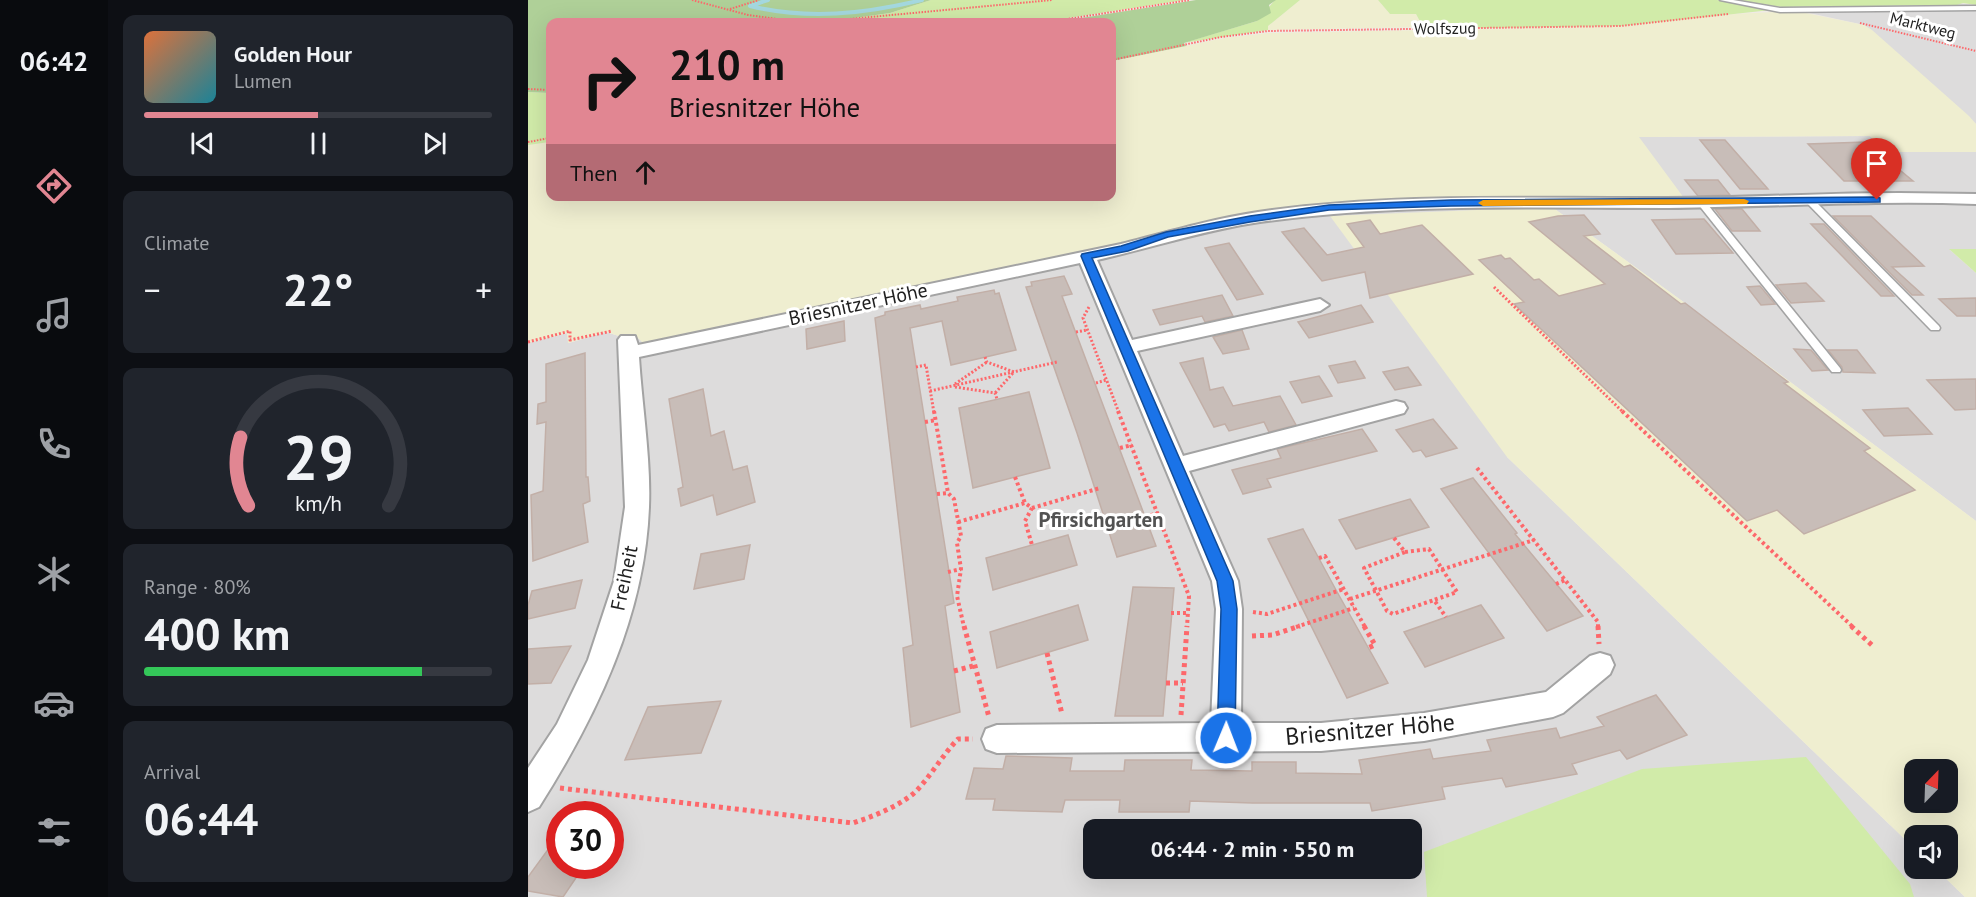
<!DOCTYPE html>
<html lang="en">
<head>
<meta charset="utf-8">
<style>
  :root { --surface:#171b24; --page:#20242c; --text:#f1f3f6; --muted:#9ea1a6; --line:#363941; --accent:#e18692 }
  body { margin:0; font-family:"PT Sans",sans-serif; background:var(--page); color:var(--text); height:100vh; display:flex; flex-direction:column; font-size:22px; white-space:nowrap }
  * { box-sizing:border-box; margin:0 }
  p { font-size:20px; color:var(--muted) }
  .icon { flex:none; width:33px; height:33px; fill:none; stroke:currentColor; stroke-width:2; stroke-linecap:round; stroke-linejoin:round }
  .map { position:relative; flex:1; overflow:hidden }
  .side { display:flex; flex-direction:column; gap:15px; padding:15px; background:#0d0f14; width:420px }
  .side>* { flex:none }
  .top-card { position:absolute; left:18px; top:18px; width:570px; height:183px; border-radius:12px; box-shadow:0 6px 24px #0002; background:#e18692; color:#111; overflow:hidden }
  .needle { width:39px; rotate:23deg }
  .fabs { position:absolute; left:1376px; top:759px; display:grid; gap:12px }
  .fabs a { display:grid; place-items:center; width:54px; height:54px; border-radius:12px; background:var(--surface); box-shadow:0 6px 24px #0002; font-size:30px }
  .speed { position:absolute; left:18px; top:801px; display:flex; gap:12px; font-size:30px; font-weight:700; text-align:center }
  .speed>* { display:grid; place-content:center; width:78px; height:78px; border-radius:50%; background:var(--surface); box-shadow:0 6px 24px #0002; line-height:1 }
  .speed .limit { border:9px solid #d22; background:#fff; color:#111 }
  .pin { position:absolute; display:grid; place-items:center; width:51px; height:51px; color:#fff; margin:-62px -26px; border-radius:50% 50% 50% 0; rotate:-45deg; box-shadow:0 0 6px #0007 }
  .pin .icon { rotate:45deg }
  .me { position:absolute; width:66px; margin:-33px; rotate:1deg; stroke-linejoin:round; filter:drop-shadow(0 0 4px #0008) }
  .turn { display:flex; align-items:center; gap:21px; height:126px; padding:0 24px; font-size:27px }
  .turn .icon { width:78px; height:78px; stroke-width:2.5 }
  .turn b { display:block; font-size:42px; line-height:51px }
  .then { display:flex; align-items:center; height:57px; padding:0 24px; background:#0003; gap:12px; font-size:22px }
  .big { font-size:45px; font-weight:800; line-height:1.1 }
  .side .tile { flex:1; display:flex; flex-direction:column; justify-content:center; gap:9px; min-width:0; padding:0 21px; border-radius:12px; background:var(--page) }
  .side .dial { align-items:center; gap:0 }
  .dial svg { height:156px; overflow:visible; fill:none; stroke:var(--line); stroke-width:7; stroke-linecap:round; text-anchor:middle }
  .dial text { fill:var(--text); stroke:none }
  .song { display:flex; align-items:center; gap:18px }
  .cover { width:72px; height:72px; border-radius:9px; background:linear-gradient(135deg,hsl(20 70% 55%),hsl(190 70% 35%)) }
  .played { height:6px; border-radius:3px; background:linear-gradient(90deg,var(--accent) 50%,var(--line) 50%) }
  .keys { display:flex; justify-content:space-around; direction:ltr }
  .heat { display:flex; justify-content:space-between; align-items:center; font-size:33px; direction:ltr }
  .charge { height:9px; border-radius:4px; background:linear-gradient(90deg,#34c759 80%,var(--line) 0) }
  .trip { position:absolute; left:555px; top:819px; width:339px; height:60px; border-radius:12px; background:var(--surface); box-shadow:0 6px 24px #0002; font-weight:800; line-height:60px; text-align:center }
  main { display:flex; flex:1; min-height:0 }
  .tab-bar { display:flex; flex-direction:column; width:108px; justify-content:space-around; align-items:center; background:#090b0e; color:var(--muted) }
  .tab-bar .icon { width:42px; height:42px }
  .tab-bar .active { color:var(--accent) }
  .tab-bar b { font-size:27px; color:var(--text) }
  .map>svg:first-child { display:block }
</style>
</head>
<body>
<main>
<nav class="tab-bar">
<b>06:42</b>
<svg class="icon active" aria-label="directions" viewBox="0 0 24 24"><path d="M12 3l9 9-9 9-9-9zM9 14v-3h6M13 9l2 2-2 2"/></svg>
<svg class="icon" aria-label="music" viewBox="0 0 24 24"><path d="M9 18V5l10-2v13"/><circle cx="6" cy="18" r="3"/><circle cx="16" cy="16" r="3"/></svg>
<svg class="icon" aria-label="phone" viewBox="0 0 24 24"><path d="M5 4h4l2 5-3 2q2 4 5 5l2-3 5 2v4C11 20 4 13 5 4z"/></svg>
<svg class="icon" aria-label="climate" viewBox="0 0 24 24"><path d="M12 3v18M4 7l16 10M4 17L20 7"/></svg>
<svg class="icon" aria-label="car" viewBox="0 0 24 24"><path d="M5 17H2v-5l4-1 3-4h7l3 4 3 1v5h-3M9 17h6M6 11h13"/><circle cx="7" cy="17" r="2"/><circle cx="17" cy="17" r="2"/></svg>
<svg class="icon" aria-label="filters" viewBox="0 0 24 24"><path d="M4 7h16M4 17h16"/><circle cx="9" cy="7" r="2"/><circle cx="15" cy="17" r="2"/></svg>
</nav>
<section class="side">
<div class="tile">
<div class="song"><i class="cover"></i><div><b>Golden Hour</b><p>Lumen</p></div></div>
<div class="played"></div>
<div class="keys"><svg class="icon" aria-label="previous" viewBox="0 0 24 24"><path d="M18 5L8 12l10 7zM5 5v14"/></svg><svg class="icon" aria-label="pause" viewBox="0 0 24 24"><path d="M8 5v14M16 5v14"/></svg><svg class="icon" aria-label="next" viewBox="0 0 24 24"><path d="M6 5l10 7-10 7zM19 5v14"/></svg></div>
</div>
<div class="tile"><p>Climate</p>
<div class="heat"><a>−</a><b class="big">22°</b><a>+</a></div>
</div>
<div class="tile dial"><svg viewBox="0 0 100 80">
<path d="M14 69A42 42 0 1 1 86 69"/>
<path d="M14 69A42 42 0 0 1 10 34" stroke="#e18692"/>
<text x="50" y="56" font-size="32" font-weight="700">29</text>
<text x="50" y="72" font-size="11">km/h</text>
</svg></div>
<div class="tile"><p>Range · 80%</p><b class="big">400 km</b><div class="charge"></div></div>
<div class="tile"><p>Arrival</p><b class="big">06:44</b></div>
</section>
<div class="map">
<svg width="1448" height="897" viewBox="0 0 1448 897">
  <rect width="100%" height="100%" fill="#f0ebe5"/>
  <g fill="#dddcdc" fill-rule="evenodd">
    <path d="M 1429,3 L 1448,5 L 1448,124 L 1336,25 L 1254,7 L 1428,5 Z"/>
    <path d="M 1342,136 L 1358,152 L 1448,152 L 1448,249 L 1422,250 L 1448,273 L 1448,521 L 1157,303 L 1024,207 L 979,457 L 1386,848 L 1386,868 L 1408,869 L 1437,897 L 0,897 L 0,343 L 39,333 L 41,343 L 78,332 L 94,337 L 107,335 L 593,246 L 641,229 L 763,206 L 863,199 L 1155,198 L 1110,137 ZM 32,814 L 82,814 L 82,866 L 32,866 ZM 566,830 L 884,830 L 884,868 L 566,868 Z"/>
  </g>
  <g fill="#efeed0" fill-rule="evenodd">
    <path d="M 772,0 L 850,0 L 862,14 L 888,14 L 895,27 L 740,30 L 740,26 Z"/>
    <path d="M 1268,11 L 1336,25 L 1344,30 L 1441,116 L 1448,124 L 1448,152 L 1358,152 L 1342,136 L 1111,137 L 1156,198 L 863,199 L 763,206 L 641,229 L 593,246 L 127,343 L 114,342 L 107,335 L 94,337 L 78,332 L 40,343 L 39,333 L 0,343 L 0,145 L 22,142 L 22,196 L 584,196 L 584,61 L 696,38 L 740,33 L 1094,26 L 1205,14 Z"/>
    <path d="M 1024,207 L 1157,303 L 1448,521 L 1448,897 L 1437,897 L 1408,869 L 1419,868 L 1419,836 L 1386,836 L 1386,848 L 979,457 L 802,216 ZM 1386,770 L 1419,770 L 1419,802 L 1386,802 Z"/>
  </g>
  <g fill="#d1eba9">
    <path d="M 403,0 L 657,0 L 514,22 L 298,22 L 362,13 Z"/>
    <path d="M 747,0 L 772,0 L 740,26 L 740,30 L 655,43 L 729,21 Z"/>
    <path d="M 850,0 L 1189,0 L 1243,10 L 1094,26 L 896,29 L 888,14 L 862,14 Z"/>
    <path d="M 1208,0 L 1448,0 L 1448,5 L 1435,3 L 1429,5 L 1254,7 Z"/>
    <path d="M 0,92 L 22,93 L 22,142 L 0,145 Z"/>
    <path d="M 1421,249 L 1448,249 L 1448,273 Z"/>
    <path d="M 1278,757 L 1382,884 L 1386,897 L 899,897 L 896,852 L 1114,769 Z"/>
  </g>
  <g fill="#afd098">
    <path d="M 0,0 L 403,0 L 362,13 L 298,22 L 22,22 L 22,93 L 0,92 Z"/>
    <path d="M 668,0 L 748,0 L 741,5 L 743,13 L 729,21 L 656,43 L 658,46 L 584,61 L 584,22 L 528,22 Z"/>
  </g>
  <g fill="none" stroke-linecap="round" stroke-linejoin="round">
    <path stroke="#a4d8df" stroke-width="4" d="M 240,0 L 222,6 C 280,20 336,14 394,0"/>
  </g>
  <g fill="#c8bdb8" stroke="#c2afa7" stroke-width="1.5">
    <path d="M 1172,140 L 1197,140 L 1240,189 L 1212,189 Z"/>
    <path d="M 1338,142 L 1385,181 L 1316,181 L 1280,144 Z"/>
    <path d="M 1157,180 L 1190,180 L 1202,195 L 1170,196 Z"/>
    <path d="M 1187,209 L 1214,209 L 1232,231 L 1204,231 Z"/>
    <path d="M 1056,215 L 1072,234 L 1056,236 L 1096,267 L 1102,265 L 1153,304 L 1157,303 L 1260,382 L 1256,383 L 1342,448 L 1336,451 L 1387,490 L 1276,534 L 1249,510 L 1219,521 L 986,304 L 996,302 L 951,260 L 973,255 L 977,259 L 982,258 L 1006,280 L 1011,279 L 1031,296 L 1077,284 L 1001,222 L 1030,216 Z"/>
    <path d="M 1305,216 L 1343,216 L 1396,266 L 1364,267 L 1395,295 L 1384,295 Z"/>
    <path d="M 1176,219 L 1205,253 L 1148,254 L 1124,220 Z"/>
    <path d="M 842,220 L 852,234 L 894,225 L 945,274 L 842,298 L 837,272 L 794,281 L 754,232 L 776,228 L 799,255 L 836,247 L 819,224 Z"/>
    <path d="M 1283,224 L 1296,224 L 1366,296 L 1353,296 Z"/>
    <path d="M 701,243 L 735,294 L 709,300 L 677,248 Z"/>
    <path d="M 536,276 L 544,294 L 534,296 L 628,546 L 589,557 L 549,433 L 498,287 L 504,286 L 503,282 Z"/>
    <path d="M 1278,283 L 1296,301 L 1263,303 L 1248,285 Z"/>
    <path d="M 1232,286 L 1247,304 L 1233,305 L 1219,287 Z"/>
    <path d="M 466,290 L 467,294 L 471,293 L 488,350 L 423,365 L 414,321 L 382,328 L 426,603 L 417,606 L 432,712 L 383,727 L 375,648 L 385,645 L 347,318 L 357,315 L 357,312 L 392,305 L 393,309 L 430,301 L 429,297 Z"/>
    <path d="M 694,295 L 705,316 L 677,322 L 674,316 L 632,325 L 625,310 Z"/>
    <path d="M 1448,298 L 1448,316 L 1429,316 L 1411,299 Z"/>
    <path d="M 833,305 L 845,322 L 781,338 L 770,322 Z"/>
    <path d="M 316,321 L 317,341 L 279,349 L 278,329 Z"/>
    <path d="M 714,330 L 721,349 L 695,354 L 685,337 Z"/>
    <path d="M 1266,349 L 1283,350 L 1300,370 L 1284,371 Z"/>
    <path d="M 1300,350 L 1329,350 L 1347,373 L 1315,372 L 1314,367 Z"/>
    <path d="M 57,353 L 58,477 L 60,477 L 62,501 L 55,504 L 60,542 L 5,561 L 3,495 L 15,491 L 18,422 L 9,424 L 10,404 L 18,402 L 18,364 Z"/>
    <path d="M 675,358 L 682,390 L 695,387 L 705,406 L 752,396 L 768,425 L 741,432 L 736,422 L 701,431 L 697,424 L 686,427 L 652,363 Z"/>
    <path d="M 827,361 L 837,378 L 810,383 L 801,366 Z"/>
    <path d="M 880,367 L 893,385 L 867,390 L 855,372 Z"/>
    <path d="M 791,376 L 804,396 L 774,403 L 762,382 Z"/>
    <path d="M 1448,379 L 1448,409 L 1427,410 L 1399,380 Z"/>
    <path d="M 175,389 L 183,436 L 196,431 L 205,470 L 219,466 L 227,502 L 189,515 L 185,495 L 153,506 L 150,489 L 155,487 L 141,399 Z"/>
    <path d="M 501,392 L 522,468 L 445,488 L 431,408 Z"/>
    <path d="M 1380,408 L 1404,434 L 1356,436 L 1335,410 Z"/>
    <path d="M 905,419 L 929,448 L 898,457 L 893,450 L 885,452 L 868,430 Z"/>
    <path d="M 834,429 L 849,451 L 739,479 L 743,487 L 715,494 L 704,470 L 753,458 L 749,449 Z"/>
    <path d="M 945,478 L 989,533 L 987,534 L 1055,616 L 1019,631 L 913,489 Z"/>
    <path d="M 882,499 L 901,527 L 828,549 L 811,520 Z"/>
    <path d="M 775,529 L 808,590 L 860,683 L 819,698 L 740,539 Z"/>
    <path d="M 540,535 L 549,565 L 465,590 L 458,558 Z"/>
    <path d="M 222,545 L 216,579 L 166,589 L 173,554 Z"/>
    <path d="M 54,580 L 47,608 L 0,619 L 0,605 L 4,591 Z"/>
    <path d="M 605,587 L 646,588 L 635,716 L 587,716 Z"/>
    <path d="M 550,605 L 560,640 L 469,668 L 462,632 Z"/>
    <path d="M 953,605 L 976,638 L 897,667 L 876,632 Z"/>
    <path d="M 43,646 L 23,683 L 0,684 L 0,649 Z"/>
    <path d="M 1128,695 L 1159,735 L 1099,759 L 1092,750 L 1044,764 L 1049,774 L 978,787 L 974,778 L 914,787 L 917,799 L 844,811 L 842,803 L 725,803 L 662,801 L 661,812 L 591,812 L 592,800 L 537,800 L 534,812 L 465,810 L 467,799 L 438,799 L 446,768 L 475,769 L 478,756 L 544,758 L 542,771 L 596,771 L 597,760 L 664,760 L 663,770 L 724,771 L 724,762 L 768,762 L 768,773 L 834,774 L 831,760 L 902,749 L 905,759 L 963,751 L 959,740 L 1028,728 L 1032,738 L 1076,726 L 1069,717 Z"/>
    <path d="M 193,701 L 173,753 L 97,760 L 120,707 Z"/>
    <path d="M 32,833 L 32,866 L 56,866 L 35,897 L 0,891 L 0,877 Z"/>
  </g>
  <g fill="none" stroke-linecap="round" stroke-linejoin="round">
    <defs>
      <g id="lane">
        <path d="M 1192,0 L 1205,0 L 1252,8 L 1448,6 L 1448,10 L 1252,12 Z"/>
        <path d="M 1278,198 L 1284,198 L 1411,326 L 1412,328 L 1411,330 L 1403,330 L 1278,202 Z"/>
        <path d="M 1173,199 L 1176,200 L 1312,368 L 1313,370 L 1312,372 L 1304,372 L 1170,204 L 1169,202 Z"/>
      </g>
      <path id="street" d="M 1371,193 L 1448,194 L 1448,204 C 1345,200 1242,207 1140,208 C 1003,208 867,203 732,222 C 676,230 623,248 569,260 L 604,340 L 792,299 L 801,305 L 792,311 L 609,351 L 655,456 L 868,401 L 876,403 L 879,408 L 876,413 L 661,471 L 710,581 L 714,609 L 713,723 L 793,723 L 896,713 L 1018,692 L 1062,656 L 1072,653 L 1082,656 L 1086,665 L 1082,674 L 1035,713 L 1025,717 L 896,741 L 793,751 L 469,753 L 458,749 L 454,739 L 458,729 L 469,725 L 683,723 L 688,609 L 684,581 L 552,263 L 111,357 C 114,405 123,460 121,507 C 117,616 68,717 11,807 L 0,812 L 0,768 L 29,724 L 60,660 L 86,581 L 97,507 L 90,340 L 93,336 L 107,336 L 110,345 L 593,244 C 639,232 684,219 730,212 C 866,192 1003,199 1139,198 C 1217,198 1294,193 1371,193 Z"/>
    </defs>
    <use href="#lane" stroke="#a3a3a3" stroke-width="3"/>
    <use href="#street" stroke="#a3a3a3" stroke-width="4"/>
    <g stroke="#fd686b" stroke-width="2" stroke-dasharray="1.5 1.5" stroke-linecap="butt">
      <path d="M 164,0 L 220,15 L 272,22"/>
      <path d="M 202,9 L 231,0"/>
      <path d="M 289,22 L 524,0"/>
      <path d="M 520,22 L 662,0"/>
      <path d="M 1332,23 L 1448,51"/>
      <path d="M 584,60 L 693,37 L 740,31 L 1093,26 L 1200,14"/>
      <path d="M 0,89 L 22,90"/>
      <path d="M 0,142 L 22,138"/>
    </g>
    <g stroke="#fd686b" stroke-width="3" stroke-dasharray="2 2" stroke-linecap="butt">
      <path d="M 966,287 L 1096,413"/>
      <path d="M 561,307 L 555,318 L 591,413"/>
      <path d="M 548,332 L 559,330"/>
      <path d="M 0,342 L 42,331 L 42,340 L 84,331"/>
      <path d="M 457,357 L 459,362 L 486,372 L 467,393"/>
      <path d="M 388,367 L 398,365 L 406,413"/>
      <path d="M 568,383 L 578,380"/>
      <path d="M 427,384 L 459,362"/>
      <path d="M 427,387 L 467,393 L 469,399"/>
      <path d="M 402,391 L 529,362"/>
    </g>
    <g stroke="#fd686b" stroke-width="4" stroke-dasharray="3 3" stroke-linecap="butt">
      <path d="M 406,411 L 420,493 L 426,499 L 433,536 L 429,543 L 433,569 L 429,596 L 436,627"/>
      <path d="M 590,411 L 661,596 L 659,627"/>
      <path d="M 1094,411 L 1325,627"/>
      <path d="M 397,422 L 408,420"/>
      <path d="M 592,448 L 604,445"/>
      <path d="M 949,468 L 1070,622 L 1070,627"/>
      <path d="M 487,477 L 497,503"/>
      <path d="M 409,494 L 420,493"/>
      <path d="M 504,508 L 572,488"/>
      <path d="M 617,517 L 630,513"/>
      <path d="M 430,522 L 497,503 L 504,508 L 497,521 L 504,545"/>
      <path d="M 866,538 L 877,552 L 836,568 L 859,611 L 865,614 L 906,600"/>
      <path d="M 877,552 L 901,549 L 929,592 L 906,600 L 918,617"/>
      <path d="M 791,558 L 797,556 L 837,627"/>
      <path d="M 420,572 L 433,569"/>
      <path d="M 1028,584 L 1037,580"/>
      <path d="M 822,599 L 1006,540"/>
      <path d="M 725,612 L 739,614 L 816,589"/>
      <path d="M 643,613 L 659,613"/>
      <path d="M 768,627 L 826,608"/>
    </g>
    <g stroke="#fd686b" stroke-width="5" stroke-dasharray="4 4" stroke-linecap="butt">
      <path d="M 436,626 L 461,717"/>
      <path d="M 836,626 L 847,645 L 840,648"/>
      <path d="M 1070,626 L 1071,644"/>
      <path d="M 1323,626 L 1346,647"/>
      <path d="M 724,636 L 744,635 L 772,626"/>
      <path d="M 519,653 L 534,714"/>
      <path d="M 426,671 L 445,666"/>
      <path d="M 638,683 L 655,683"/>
      <path d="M 653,715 L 659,626"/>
      <path d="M 32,788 L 325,823 C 346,816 367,808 385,794 C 399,782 415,754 430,739 L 445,739"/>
    </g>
    <use href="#lane" fill="#fff" fill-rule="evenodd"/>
    <use href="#street" fill="#fff" fill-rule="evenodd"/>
  </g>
  <path fill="#1a73e8" stroke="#114b97" stroke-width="1.5" d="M 1349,197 L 1352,198 L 1352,202 L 923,206 L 801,210 L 722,222 L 640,237 L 600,251 L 564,258 L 705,581 L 709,609 L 707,738 L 705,744 L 698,747 L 692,744 L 689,738 L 693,609 L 689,581 L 553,256 L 554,254 L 593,246 L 638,232 L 722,216 L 801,205 L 923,200 Z"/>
  <path fill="#f59e0b" d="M 1216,199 L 1221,201 L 1219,204 L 955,206 L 950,203 L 955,200 Z"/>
  <g text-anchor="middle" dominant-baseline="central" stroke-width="6" stroke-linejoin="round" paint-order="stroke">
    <g font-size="16" fill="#1f1f1f" stroke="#fff">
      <text transform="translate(1395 25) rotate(14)">Marktweg</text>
      <text transform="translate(917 28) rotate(-1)">Wolfszug</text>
    </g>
    <g font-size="20" fill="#1f1f1f" stroke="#fff">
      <text transform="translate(330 304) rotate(-12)">Briesnitzer Höhe</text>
      <text transform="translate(96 578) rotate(-78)">Freiheit</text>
    </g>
    <g font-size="21" font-weight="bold" fill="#525252" stroke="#fff">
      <text x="573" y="519">Pfirsichgarten</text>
    </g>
    <g font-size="24" fill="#1f1f1f" stroke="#fff">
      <text transform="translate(842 729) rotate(-5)">Briesnitzer Höhe</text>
    </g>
  </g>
</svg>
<div class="fabs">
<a><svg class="needle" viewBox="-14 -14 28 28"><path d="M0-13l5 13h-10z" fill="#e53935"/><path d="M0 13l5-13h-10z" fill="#9ea1a6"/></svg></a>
<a><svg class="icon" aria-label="sound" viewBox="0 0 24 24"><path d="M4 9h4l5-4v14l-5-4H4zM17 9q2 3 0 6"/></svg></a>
</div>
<div class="speed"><div class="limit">30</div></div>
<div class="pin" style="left:1349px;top:200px;background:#d93025"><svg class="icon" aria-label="arrive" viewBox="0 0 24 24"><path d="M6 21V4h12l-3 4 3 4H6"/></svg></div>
<svg class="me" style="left:698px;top:738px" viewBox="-20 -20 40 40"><circle r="17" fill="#1a73e8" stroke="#fff" stroke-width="3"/><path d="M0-11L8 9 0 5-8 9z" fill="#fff"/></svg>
<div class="trip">06:44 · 2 min · 550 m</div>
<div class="top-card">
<div class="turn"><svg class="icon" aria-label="right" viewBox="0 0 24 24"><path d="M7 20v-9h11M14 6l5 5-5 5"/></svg><div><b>210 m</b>Briesnitzer Höhe</div></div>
<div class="then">Then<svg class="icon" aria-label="ahead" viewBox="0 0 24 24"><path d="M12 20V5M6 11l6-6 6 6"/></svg></div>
</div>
</div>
</main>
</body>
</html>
